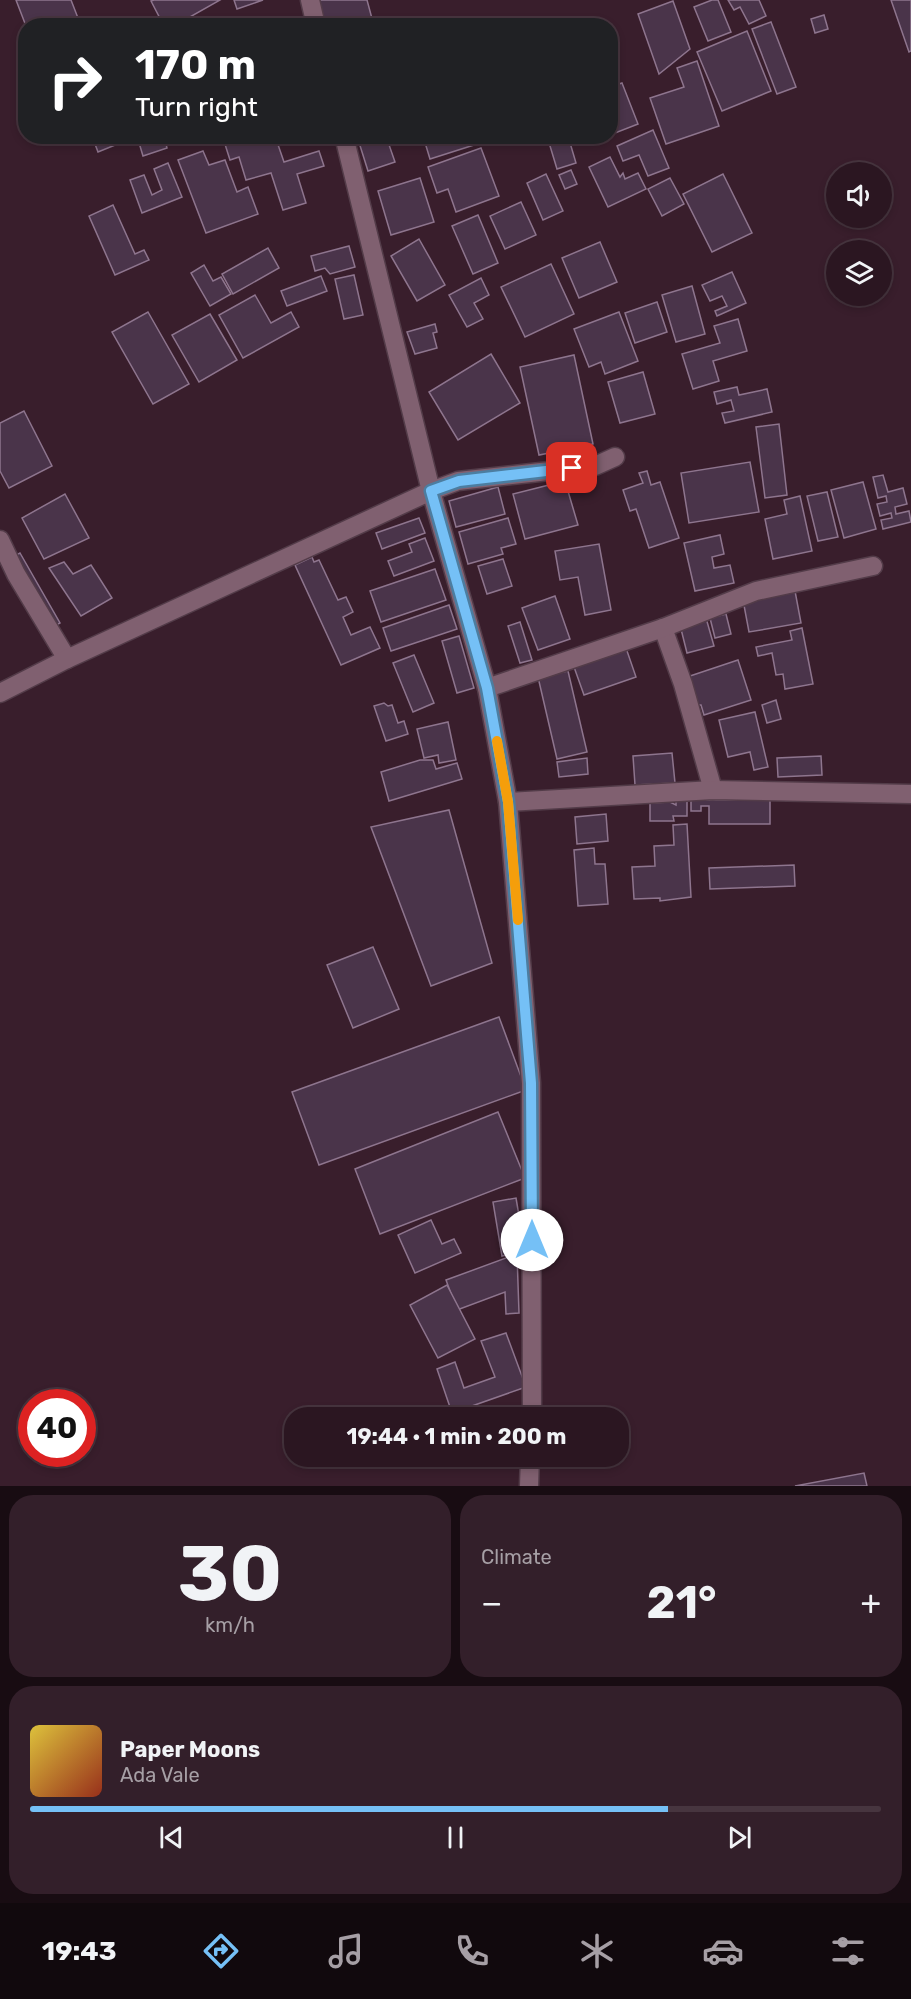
<!DOCTYPE html>
<html lang="en">
<head>
<meta charset="utf-8">
<style>
  :root { --surface:#2b1621; --page:#331f2a; --text:#f1f3f6; --muted:#a69fa5; --line:#47353f; --accent:#75c0f6 }
  body { margin:0; font-family:Rubik,sans-serif; background:var(--page); color:var(--text); height:100vh; display:flex; flex-direction:column; font-size:22px; white-space:nowrap }
  * { box-sizing:border-box; margin:0 }
  p { font-size:20px; color:var(--muted) }
  .icon { flex:none; width:33px; height:33px; fill:none; stroke:currentColor; stroke-width:2; stroke-linecap:round; stroke-linejoin:round }
  .map { position:relative; height:1486px; overflow:hidden }
  .drawer { display:flex; flex-direction:column; gap:9px; padding:9px; background:#180c12; flex:1 }
  .drawer>* { flex:none }
  .banner { position:absolute; left:18px; top:18px; width:600px; height:126px; border-radius:24px; box-shadow:0 3px 9px #0003,0 0 0 2px var(--line); background:#202124; color:#fff; overflow:hidden }
  .fabs { position:absolute; left:826px; top:162px; display:grid; gap:12px }
  .fabs a { display:grid; place-items:center; width:66px; height:66px; border-radius:50%; background:var(--surface); box-shadow:0 3px 9px #0003,0 0 0 2px var(--line); font-size:30px }
  .speed { position:absolute; left:18px; top:1389px; display:flex; gap:12px; font-size:30px; font-weight:700; text-align:center }
  .speed>* { display:grid; place-content:center; width:78px; height:78px; border-radius:50%; background:var(--surface); box-shadow:0 3px 9px #0003,0 0 0 2px var(--line); line-height:1 }
  .speed .limit { border:9px solid #d22; background:#fff; color:#111 }
  .pin { position:absolute; display:grid; place-items:center; width:51px; height:51px; color:#fff; margin:-26px; border-radius:12px; box-shadow:0 3px 9px #0006 }
  .me { position:absolute; width:66px; margin:-33px; rotate:0deg; stroke-linejoin:round; filter:drop-shadow(0 0 4px #0008) }
  .turn { display:flex; align-items:center; gap:21px; height:126px; padding:0 18px; font-size:27px }
  .turn .icon { width:78px; height:78px; stroke-width:2.5 }
  .turn b { display:block; font-size:42px; line-height:51px }
  .big { font-size:45px; font-weight:700; line-height:1.1 }
  .drawer .tile { flex:1; display:flex; flex-direction:column; justify-content:center; gap:9px; min-width:0; padding:0 21px; border-radius:24px; background:var(--page) }
  .drawer .dial { align-items:center; gap:0 }
  .dial b { font-size:78px; line-height:1 }
  .song { display:flex; align-items:center; gap:18px }
  .cover { width:72px; height:72px; border-radius:9px; background:linear-gradient(135deg,hsl(50 70% 55%),hsl(10 70% 35%)) }
  .played { height:6px; border-radius:3px; background:linear-gradient(90deg,var(--accent) 75%,var(--line) 75%) }
  .keys { display:flex; justify-content:space-around; direction:ltr }
  .heat { display:flex; justify-content:space-between; align-items:center; font-size:33px; direction:ltr }
  .drawer .tiles { flex:1; display:grid; gap:9px; grid-template-columns:1fr 1fr }
  .tile:last-child { grid-column:span 2 }
  .trip { position:absolute; left:284px; top:1407px; width:345px; height:60px; border-radius:24px; background:var(--surface); box-shadow:0 3px 9px #0003,0 0 0 2px var(--line); font-weight:700; line-height:60px; text-align:center }
  .menu { display:flex; height:96px; justify-content:space-around; align-items:center; background:#11090d; color:var(--muted) }
  .menu .icon { width:42px; height:42px }
  .menu .current { color:var(--accent) }
  .menu b { font-size:27px; color:var(--text) }
  .map>svg:first-child { display:block }
</style>
</head>
<body>
<div class="map">
<svg width="911" height="1486" viewBox="0 0 911 1486">
  <rect width="100%" height="100%" fill="#391e2c"/>
  <g fill="#4a344a" stroke="#8e758e" stroke-width="1.5">
    <path d="M 16,0 L 71,0 L 78,18 L 61,26 L 26,26 Z"/>
    <path d="M 154,0 L 220,0 L 174,26 L 164,26 L 151,1 Z"/>
    <path d="M 234,0 L 263,0 L 237,9 Z"/>
    <path d="M 316,0 L 367,0 L 374,26 L 323,26 Z"/>
    <path d="M 712,0 L 718,0 L 731,32 L 708,41 L 694,7 Z"/>
    <path d="M 728,0 L 759,0 L 766,16 L 749,24 L 740,7 L 734,10 Z"/>
    <path d="M 891,0 L 911,0 L 911,51 L 909,52 Z"/>
    <path d="M 673,1 L 690,49 L 659,74 L 638,14 Z"/>
    <path d="M 824,15 L 828,29 L 815,33 L 811,19 Z"/>
    <path d="M 771,22 L 796,87 L 777,94 L 752,29 Z"/>
    <path d="M 747,31 L 771,91 L 722,111 L 697,52 Z"/>
    <path d="M 697,61 L 719,126 L 666,144 L 650,98 L 684,87 L 677,68 Z"/>
    <path d="M 622,83 L 638,124 L 610,135 L 610,87 Z"/>
    <path d="M 653,130 L 669,168 L 648,176 L 639,155 L 623,161 L 617,146 Z"/>
    <path d="M 92,136 L 135,136 L 135,137 L 98,152 Z"/>
    <path d="M 137,136 L 164,136 L 167,148 L 143,156 Z"/>
    <path d="M 229,136 L 275,136 L 284,162 L 319,151 L 324,166 L 297,174 L 306,203 L 283,210 L 271,173 L 246,180 L 239,157 L 230,160 L 223,138 Z"/>
    <path d="M 357,136 L 394,136 L 387,139 L 395,162 L 368,171 Z"/>
    <path d="M 423,136 L 495,136 L 496,138 L 430,159 Z"/>
    <path d="M 547,136 L 568,136 L 576,163 L 557,169 Z"/>
    <path d="M 481,148 L 499,196 L 456,212 L 448,189 L 437,193 L 428,167 Z"/>
    <path d="M 203,151 L 209,165 L 225,160 L 237,192 L 248,187 L 258,214 L 206,233 L 178,160 Z"/>
    <path d="M 610,157 L 620,177 L 623,173 L 625,179 L 638,173 L 646,189 L 608,207 L 589,167 Z"/>
    <path d="M 168,163 L 182,197 L 142,213 L 130,180 L 144,175 L 152,195 L 162,190 L 154,169 Z"/>
    <path d="M 571,170 L 577,184 L 565,189 L 559,175 Z"/>
    <path d="M 546,174 L 563,211 L 543,220 L 527,183 Z"/>
    <path d="M 723,174 L 752,233 L 712,252 L 683,194 Z"/>
    <path d="M 420,178 L 434,222 L 391,235 L 378,191 Z"/>
    <path d="M 670,178 L 684,204 L 662,216 L 648,189 Z"/>
    <path d="M 521,202 L 536,235 L 505,249 L 490,216 Z"/>
    <path d="M 113,205 L 135,254 L 144,250 L 149,260 L 115,275 L 89,216 Z"/>
    <path d="M 478,215 L 498,263 L 473,274 L 452,226 Z"/>
    <path d="M 419,239 L 445,285 L 417,301 L 391,256 Z"/>
    <path d="M 600,242 L 617,282 L 579,298 L 562,258 Z"/>
    <path d="M 349,246 L 355,267 L 330,274 L 325,268 L 315,271 L 311,256 Z"/>
    <path d="M 268,248 L 279,268 L 233,294 L 222,274 Z"/>
    <path d="M 551,264 L 574,314 L 525,337 L 501,287 Z"/>
    <path d="M 204,265 L 213,281 L 221,277 L 231,294 L 210,306 L 191,273 Z"/>
    <path d="M 732,272 L 746,303 L 717,316 L 715,311 L 727,306 L 722,296 L 710,301 L 702,285 Z"/>
    <path d="M 354,275 L 363,315 L 344,319 L 335,279 Z"/>
    <path d="M 321,276 L 327,291 L 287,306 L 281,291 Z"/>
    <path d="M 481,278 L 489,295 L 474,303 L 483,319 L 467,327 L 449,295 Z"/>
    <path d="M 692,286 L 705,334 L 676,342 L 662,295 Z"/>
    <path d="M 255,295 L 271,323 L 291,312 L 299,327 L 243,358 L 219,315 Z"/>
    <path d="M 657,302 L 667,332 L 635,343 L 625,313 Z"/>
    <path d="M 148,312 L 189,384 L 153,404 L 112,332 Z"/>
    <path d="M 619,312 L 638,361 L 605,374 L 601,362 L 589,367 L 574,329 Z"/>
    <path d="M 210,314 L 237,360 L 199,382 L 172,335 Z"/>
    <path d="M 738,319 L 747,351 L 713,361 L 719,381 L 693,389 L 682,354 L 720,343 L 714,326 Z"/>
    <path d="M 435,324 L 437,332 L 433,333 L 437,348 L 415,354 L 407,332 Z"/>
    <path d="M 491,354 L 520,403 L 458,440 L 429,392 Z"/>
    <path d="M 574,355 L 593,444 L 539,455 L 520,367 Z"/>
    <path d="M 643,372 L 655,414 L 620,423 L 608,382 Z"/>
    <path d="M 737,387 L 739,395 L 767,389 L 772,412 L 725,423 L 722,413 L 734,411 L 731,400 L 717,404 L 714,392 Z"/>
    <path d="M 24,411 L 52,466 L 9,488 L 0,471 L 0,423 Z"/>
    <path d="M 779,424 L 787,495 L 765,498 L 756,427 Z"/>
    <path d="M 750,462 L 759,512 L 689,523 L 681,473 Z"/>
    <path d="M 647,471 L 651,485 L 660,482 L 679,538 L 649,548 L 636,509 L 630,511 L 623,490 L 643,483 L 639,473 Z"/>
    <path d="M 883,475 L 888,492 L 903,488 L 907,504 L 895,507 L 896,514 L 909,511 L 911,522 L 883,529 L 881,520 L 892,518 L 891,513 L 880,516 L 877,504 L 887,502 L 886,496 L 878,498 L 873,477 Z"/>
    <path d="M 565,481 L 578,525 L 525,539 L 513,494 Z"/>
    <path d="M 863,482 L 876,529 L 844,538 L 831,490 Z"/>
    <path d="M 498,487 L 505,514 L 456,527 L 449,501 Z"/>
    <path d="M 827,492 L 838,537 L 818,541 L 807,496 Z"/>
    <path d="M 65,494 L 89,538 L 44,559 L 22,518 Z"/>
    <path d="M 800,496 L 812,551 L 773,559 L 765,519 L 787,514 L 784,500 Z"/>
    <path d="M 419,518 L 425,533 L 382,549 L 376,533 Z"/>
    <path d="M 508,518 L 516,544 L 501,548 L 503,554 L 468,564 L 459,532 Z"/>
    <path d="M 720,535 L 724,554 L 712,557 L 714,568 L 730,565 L 734,583 L 695,591 L 684,543 Z"/>
    <path d="M 425,538 L 434,561 L 394,576 L 388,561 L 412,552 L 409,544 Z"/>
    <path d="M 599,544 L 611,610 L 585,615 L 578,577 L 560,580 L 555,551 Z"/>
    <path d="M 20,553 L 60,623 L 50,629 L 11,558 Z"/>
    <path d="M 312,557 L 314,562 L 319,560 L 338,600 L 346,597 L 353,612 L 343,617 L 351,635 L 370,627 L 380,648 L 341,665 L 295,565 Z"/>
    <path d="M 503,559 L 512,586 L 487,594 L 478,566 Z"/>
    <path d="M 64,562 L 73,574 L 91,565 L 112,598 L 81,616 L 49,568 Z"/>
    <path d="M 435,569 L 446,600 L 381,622 L 370,591 Z"/>
    <path d="M 795,591 L 801,623 L 749,632 L 743,600 Z"/>
    <path d="M 555,596 L 570,639 L 538,650 L 522,608 Z"/>
    <path d="M 449,605 L 457,629 L 391,651 L 383,628 Z"/>
    <path d="M 726,614 L 731,634 L 715,638 L 710,618 Z"/>
    <path d="M 706,618 L 714,646 L 687,653 L 680,625 Z"/>
    <path d="M 520,622 L 532,660 L 520,663 L 508,626 Z"/>
    <path d="M 802,628 L 813,684 L 785,689 L 783,674 L 776,675 L 772,653 L 758,656 L 756,647 L 792,640 L 790,631 Z"/>
    <path d="M 459,636 L 474,688 L 457,693 L 442,641 Z"/>
    <path d="M 626,648 L 636,677 L 584,695 L 574,667 Z"/>
    <path d="M 414,655 L 434,703 L 413,712 L 393,663 Z"/>
    <path d="M 738,660 L 751,700 L 704,715 L 701,705 L 697,705 L 687,677 Z"/>
    <path d="M 568,671 L 587,752 L 557,759 L 538,677 Z"/>
    <path d="M 776,700 L 781,719 L 767,723 L 762,705 Z"/>
    <path d="M 384,703 L 388,706 L 392,705 L 398,723 L 404,721 L 408,734 L 386,741 L 374,706 Z"/>
    <path d="M 755,712 L 768,767 L 754,770 L 750,752 L 728,757 L 719,720 Z"/>
    <path d="M 448,722 L 456,760 L 439,763 L 438,755 L 424,758 L 417,729 Z"/>
    <path d="M 672,753 L 675,783 L 635,785 L 633,756 Z"/>
    <path d="M 821,756 L 822,775 L 778,777 L 777,758 Z"/>
    <path d="M 587,758 L 588,774 L 559,777 L 557,762 Z"/>
    <path d="M 420,760 L 433,760 L 436,769 L 457,763 L 462,779 L 389,801 L 381,772 Z"/>
    <path d="M 676,798 L 687,798 L 687,816 L 673,816 L 674,821 L 650,821 L 650,803 L 670,802 L 676,805 Z"/>
    <path d="M 691,800 L 770,800 L 770,824 L 709,824 L 709,806 L 701,806 L 701,811 L 691,811 Z"/>
    <path d="M 449,810 L 492,963 L 431,986 L 371,827 Z"/>
    <path d="M 606,814 L 608,841 L 577,844 L 575,817 Z"/>
    <path d="M 687,824 L 691,897 L 660,901 L 660,898 L 634,899 L 632,867 L 655,866 L 654,846 L 674,845 L 673,825 Z"/>
    <path d="M 594,848 L 595,864 L 605,864 L 608,904 L 578,906 L 574,850 Z"/>
    <path d="M 794,865 L 795,886 L 710,889 L 709,868 Z"/>
    <path d="M 373,947 L 399,1009 L 353,1028 L 327,965 Z"/>
    <path d="M 499,1017 L 526,1090 L 319,1165 L 292,1092 Z"/>
    <path d="M 498,1112 L 525,1178 L 380,1234 L 355,1169 Z"/>
    <path d="M 516,1198 L 525,1251 L 502,1256 L 493,1202 Z"/>
    <path d="M 431,1220 L 442,1244 L 454,1239 L 461,1253 L 415,1273 L 398,1235 Z"/>
    <path d="M 517,1254 L 519,1313 L 506,1314 L 505,1292 L 457,1310 L 446,1280 Z"/>
    <path d="M 447,1285 L 475,1339 L 438,1358 L 410,1305 Z"/>
    <path d="M 506,1333 L 526,1387 L 452,1413 L 437,1369 L 455,1362 L 464,1388 L 495,1377 L 481,1341 Z"/>
    <path d="M 864,1473 L 867,1486 L 795,1486 Z"/>
  </g>
  <g fill="none" stroke-linecap="round" stroke-linejoin="round">
    <defs>
      <g id="street">
        <path d="M 0,540 L 16,574 L 67,659"/>
        <path d="M 663,628 L 683,684 L 713,790"/>
        <path d="M 487,688 L 663,628 L 756,591 L 873,566"/>
        <path d="M 0,693 L 67,659 L 431,491 L 458,481 L 595,466 L 615,457"/>
        <path d="M 508,802 L 713,790 L 911,794"/>
      </g>
      <g id="secondary">
        <path d="M 310,0 L 316,26"/>
        <path d="M 344,136 L 431,491 L 487,688 L 508,802 L 531,1083 L 532,1418"/>
        <path d="M 529,1486 L 530,1456"/>
      </g>
    </defs>
    <use href="#street" stroke="#533c49" stroke-width="21"/>
    <use href="#secondary" stroke="#533c49" stroke-width="21"/>
    <use href="#street" stroke="#806070" stroke-width="18"/>
    <use href="#secondary" stroke="#806070" stroke-width="18"/>
  </g>
  <g fill="none" stroke-linecap="round" stroke-linejoin="round">
    <defs>
      <path id="route" d="M 532,1240 L 531,1083 L 508,802 L 487,688 L 431,491 L 459,481 L 572,468"/>
    </defs>
    <use href="#route" stroke="#4c7da0" stroke-width="15"/>
    <use href="#route" stroke="#75c0f6" stroke-width="10"/>
    <path stroke="#f59e0b" stroke-width="10" d="M 497,741 L 508,802 L 518,920"/>
  </g>
</svg>
<div class="fabs">
<a><svg class="icon" aria-label="sound" viewBox="0 0 24 24"><path d="M4 9h4l5-4v14l-5-4H4zM17 9q2 3 0 6"/></svg></a>
<a><svg class="icon" aria-label="layers" viewBox="0 0 24 24"><path d="M12 4l9 5-9 5-9-5zM3 14l9 5 9-5"/></svg></a>
</div>
<div class="speed"><div class="limit">40</div></div>
<div class="pin" style="left:572px;top:468px;background:#d93025"><svg class="icon" aria-label="arrive" viewBox="0 0 24 24"><path d="M6 21V4h12l-3 4 3 4H6"/></svg></div>
<svg class="me" style="left:532px;top:1240px" viewBox="-20 -20 40 40"><circle r="19" fill="#fff"/><path d="M0-13L10 11 0 6-10 11z" fill="#75c0f6"/></svg>
<div class="trip">19:44 · 1 min · 200 m</div>
<div class="banner">
<div class="turn"><svg class="icon" aria-label="right" viewBox="0 0 24 24"><path d="M7 20v-9h11M14 6l5 5-5 5"/></svg><div><b>170 m</b>Turn right</div></div>
</div>
</div>
<section class="drawer">
<div class="tiles">
<div class="tile dial"><b>30</b><p>km/h</p></div>
<div class="tile"><p>Climate</p>
<div class="heat"><a>−</a><b class="big">21°</b><a>+</a></div>
</div>
<div class="tile">
<div class="song"><i class="cover"></i><div><b>Paper Moons</b><p>Ada Vale</p></div></div>
<div class="played"></div>
<div class="keys"><svg class="icon" aria-label="previous" viewBox="0 0 24 24"><path d="M18 5L8 12l10 7zM5 5v14"/></svg><svg class="icon" aria-label="pause" viewBox="0 0 24 24"><path d="M8 5v14M16 5v14"/></svg><svg class="icon" aria-label="next" viewBox="0 0 24 24"><path d="M6 5l10 7-10 7zM19 5v14"/></svg></div>
</div>
</div>
</section>
<nav class="menu">
<b>19:43</b>
<svg class="icon current" aria-label="directions" viewBox="0 0 24 24"><path d="M12 3l9 9-9 9-9-9zM9 14v-3h6M13 9l2 2-2 2"/></svg>
<svg class="icon" aria-label="music" viewBox="0 0 24 24"><path d="M9 18V5l10-2v13"/><circle cx="6" cy="18" r="3"/><circle cx="16" cy="16" r="3"/></svg>
<svg class="icon" aria-label="phone" viewBox="0 0 24 24"><path d="M5 4h4l2 5-3 2q2 4 5 5l2-3 5 2v4C11 20 4 13 5 4z"/></svg>
<svg class="icon" aria-label="climate" viewBox="0 0 24 24"><path d="M12 3v18M4 7l16 10M4 17L20 7"/></svg>
<svg class="icon" aria-label="car" viewBox="0 0 24 24"><path d="M5 17H2v-5l4-1 3-4h7l3 4 3 1v5h-3M9 17h6M6 11h13"/><circle cx="7" cy="17" r="2"/><circle cx="17" cy="17" r="2"/></svg>
<svg class="icon" aria-label="filters" viewBox="0 0 24 24"><path d="M4 7h16M4 17h16"/><circle cx="9" cy="7" r="2"/><circle cx="15" cy="17" r="2"/></svg>
</nav>
</body>
</html>
